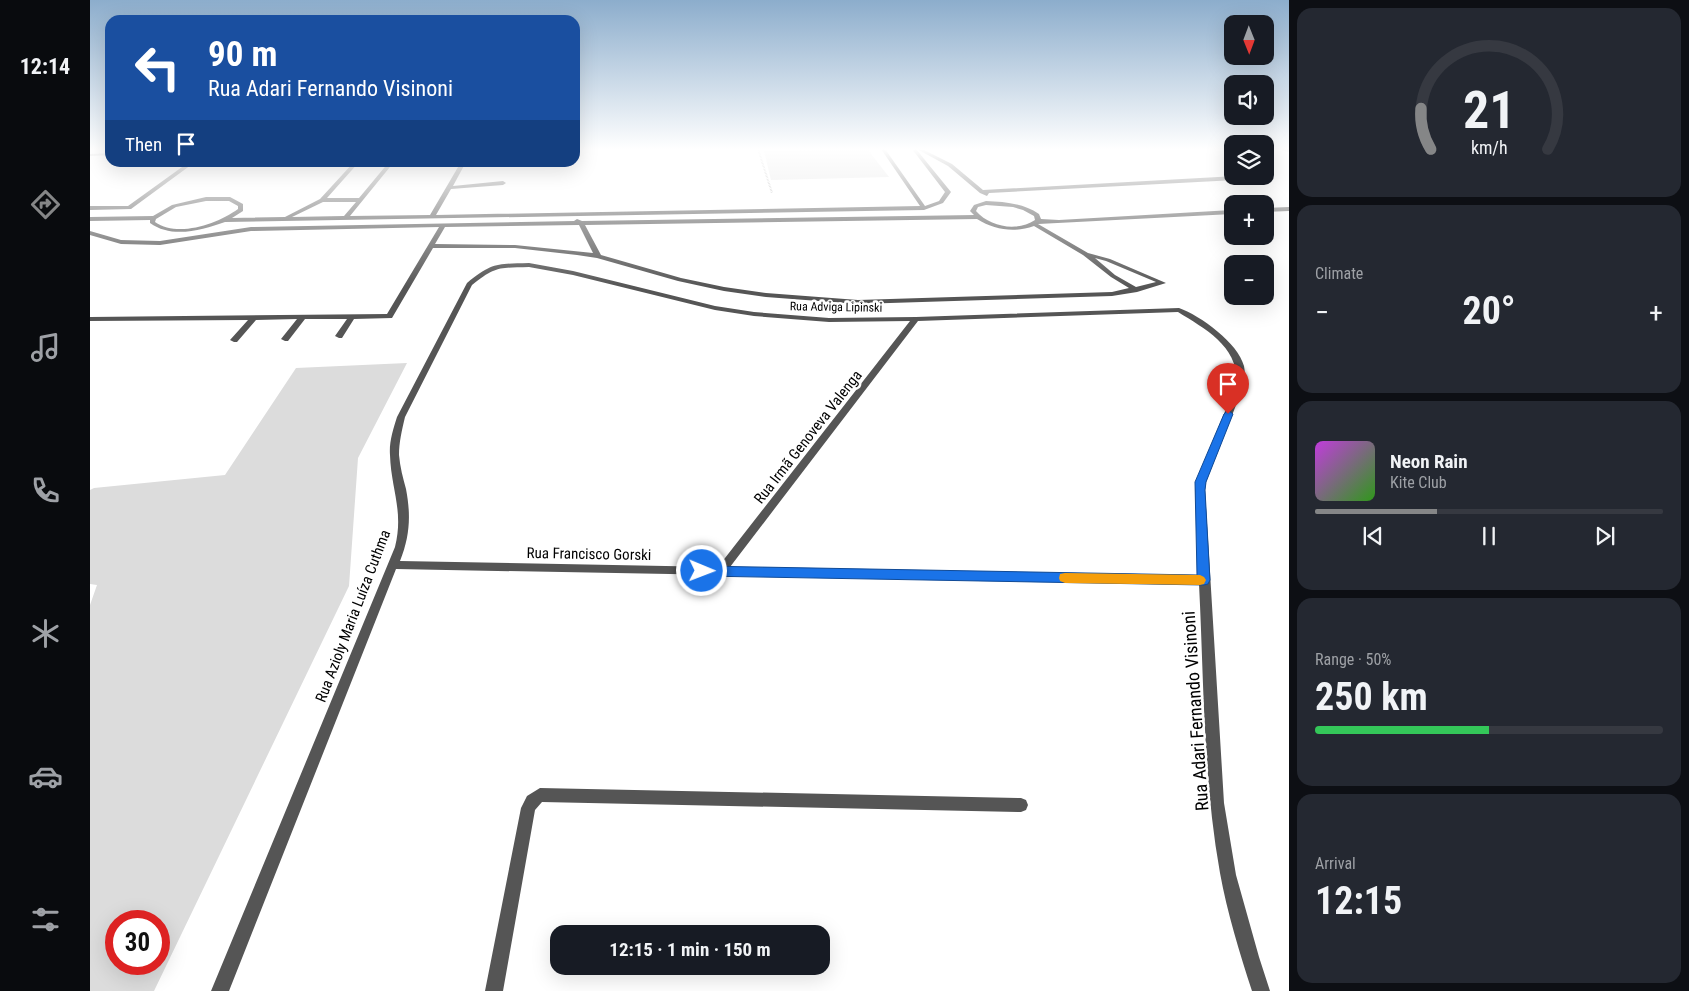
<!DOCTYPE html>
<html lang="en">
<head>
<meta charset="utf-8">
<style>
  :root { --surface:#171b24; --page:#242831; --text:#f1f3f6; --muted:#9ea1a6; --line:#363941; --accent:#858687 }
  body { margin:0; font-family:"Roboto Condensed",sans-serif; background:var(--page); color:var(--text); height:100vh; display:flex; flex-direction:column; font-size:19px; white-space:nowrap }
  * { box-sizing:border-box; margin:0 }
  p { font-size:16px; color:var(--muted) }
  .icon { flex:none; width:28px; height:28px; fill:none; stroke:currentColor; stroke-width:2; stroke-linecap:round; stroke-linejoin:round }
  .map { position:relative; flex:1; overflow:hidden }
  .details { display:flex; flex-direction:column; gap:8px; padding:8px; background:#0d0f14; width:400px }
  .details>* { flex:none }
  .top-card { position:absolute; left:15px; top:15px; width:475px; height:152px; border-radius:15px; box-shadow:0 5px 20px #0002; background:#1a4fa0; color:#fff; overflow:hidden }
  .needle { width:32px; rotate:179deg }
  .tools { position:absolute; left:1134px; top:15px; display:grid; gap:10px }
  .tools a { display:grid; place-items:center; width:50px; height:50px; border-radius:10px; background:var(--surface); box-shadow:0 5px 20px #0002; font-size:25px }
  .speed { position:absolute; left:15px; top:910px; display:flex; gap:10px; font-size:25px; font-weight:700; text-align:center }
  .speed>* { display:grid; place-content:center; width:65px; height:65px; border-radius:50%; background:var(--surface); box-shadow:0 5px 20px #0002; line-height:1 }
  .speed .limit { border:8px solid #d22; background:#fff; color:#111 }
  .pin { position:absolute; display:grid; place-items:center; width:42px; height:42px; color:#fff; margin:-51px -21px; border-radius:50% 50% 50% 0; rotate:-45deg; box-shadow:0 0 5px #0007 }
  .pin .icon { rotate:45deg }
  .me { position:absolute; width:55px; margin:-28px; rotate:91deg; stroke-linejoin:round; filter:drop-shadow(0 0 4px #0008) }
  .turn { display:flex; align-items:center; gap:18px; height:105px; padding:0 20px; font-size:22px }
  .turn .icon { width:65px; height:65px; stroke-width:2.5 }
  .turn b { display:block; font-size:35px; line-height:42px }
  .then { display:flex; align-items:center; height:48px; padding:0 20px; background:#0003; gap:10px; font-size:19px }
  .big { font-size:38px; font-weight:700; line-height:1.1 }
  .details .card { flex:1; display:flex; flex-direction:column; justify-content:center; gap:8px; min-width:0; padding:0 18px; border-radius:15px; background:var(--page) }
  .details .dial { align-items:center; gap:0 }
  .dial svg { height:130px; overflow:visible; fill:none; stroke:var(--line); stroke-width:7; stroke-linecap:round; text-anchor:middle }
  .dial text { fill:var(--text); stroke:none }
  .song { display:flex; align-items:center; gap:15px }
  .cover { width:60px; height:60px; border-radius:8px; background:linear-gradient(135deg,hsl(290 70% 55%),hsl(110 70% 35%)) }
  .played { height:5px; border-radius:2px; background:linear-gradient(90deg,var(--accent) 35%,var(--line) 35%) }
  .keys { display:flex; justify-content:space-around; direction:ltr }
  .heat { display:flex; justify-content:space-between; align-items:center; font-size:28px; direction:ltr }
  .charge { height:8px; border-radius:4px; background:linear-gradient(90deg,#34c759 50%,var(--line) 0) }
  .trip { position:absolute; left:460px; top:925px; width:280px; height:50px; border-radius:15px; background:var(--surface); box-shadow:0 5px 20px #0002; font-weight:700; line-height:50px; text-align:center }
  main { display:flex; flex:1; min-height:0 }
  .tabs { display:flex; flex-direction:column; width:90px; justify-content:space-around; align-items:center; background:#090b0e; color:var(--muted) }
  .tabs .icon { width:35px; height:35px }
  .tabs .selected { color:var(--accent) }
  .tabs b { font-size:22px; color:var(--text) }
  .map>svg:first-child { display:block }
</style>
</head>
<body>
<main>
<nav class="tabs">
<b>12:14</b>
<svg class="icon selected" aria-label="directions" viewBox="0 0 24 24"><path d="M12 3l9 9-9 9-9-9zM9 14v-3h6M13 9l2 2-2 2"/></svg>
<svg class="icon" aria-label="music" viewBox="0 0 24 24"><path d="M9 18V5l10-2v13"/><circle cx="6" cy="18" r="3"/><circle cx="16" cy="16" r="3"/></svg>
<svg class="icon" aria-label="phone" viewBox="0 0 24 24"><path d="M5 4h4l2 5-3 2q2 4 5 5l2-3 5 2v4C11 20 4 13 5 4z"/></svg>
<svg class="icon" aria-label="climate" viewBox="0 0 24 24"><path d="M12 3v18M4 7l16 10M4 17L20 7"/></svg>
<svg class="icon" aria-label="car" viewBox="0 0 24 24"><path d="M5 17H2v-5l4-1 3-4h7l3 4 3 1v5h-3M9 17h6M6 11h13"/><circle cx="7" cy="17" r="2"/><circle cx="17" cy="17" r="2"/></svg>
<svg class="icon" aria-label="filters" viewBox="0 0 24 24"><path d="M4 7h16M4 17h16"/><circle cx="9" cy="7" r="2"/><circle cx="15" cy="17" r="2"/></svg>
</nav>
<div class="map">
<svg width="1199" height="991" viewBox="0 0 1199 991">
  <rect width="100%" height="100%" fill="#fff"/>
  <g fill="#dcdcdc" fill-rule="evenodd">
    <path d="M 778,150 L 799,177 L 681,180 L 674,151 Z"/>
    <path d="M 317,363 L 268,458 L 259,586 L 64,991 L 0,991 L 0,605 L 7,585 L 0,584 L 0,490 L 4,488 L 135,475 L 206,368 ZM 26,921 L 69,921 L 69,964 L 26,964 Z"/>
  </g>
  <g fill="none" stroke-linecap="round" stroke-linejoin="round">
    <g stroke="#777" stroke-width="2" stroke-dasharray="0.5 1" stroke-linecap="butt">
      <path d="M 485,149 L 551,149"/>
      <path d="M 668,149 L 682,193"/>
    </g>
    <g fill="#555" fill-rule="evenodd">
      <path d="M 791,149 L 795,149 L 835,206 L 849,201 L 855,192 L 822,149 L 826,149 L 861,192 L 853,203 L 834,210 L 135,222 C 112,230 82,239 60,223 L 60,220 L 0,221 L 0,217 L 63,216 L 82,205 L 116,197 L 140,197 L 153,204 L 153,211 L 142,218 L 195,217 L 230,199 L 264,162 L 269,162 L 237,198 L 269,198 L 299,162 L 304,162 L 260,216 L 340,215 L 371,162 L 376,162 L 363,186 L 413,181 L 416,183 L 413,185 L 361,189 L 346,215 L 830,206 ZM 116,201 L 139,201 L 148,206 L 148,209 C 127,224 88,238 65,222 L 66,219 L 86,207 ZM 233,202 L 266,202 L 254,216 L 202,217 Z"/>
      <path d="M 827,149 L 832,149 L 862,164 L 893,190 L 1146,176 L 1149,178 L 1146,180 L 899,193 L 897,196 L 890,193 L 858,166 Z"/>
      <path d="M 1191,149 L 1199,149 L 1199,152 L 1191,150 Z"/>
      <path d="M 20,153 L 20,155 L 0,156 L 0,154 Z"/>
      <path d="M 99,162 L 105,162 L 41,209 L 0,210 L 0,206 L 38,206 Z"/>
      <path d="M 896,201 C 915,202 933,203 949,214 L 951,219 L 969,220 L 1142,210 L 1142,214 L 948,224 L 998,253 L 1020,259 L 1076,283 L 1047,292 L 1022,296 L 768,304 L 676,297 L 634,291 L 588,281 L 507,258 L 487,255 L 425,248 L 343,248 L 302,318 L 264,319 L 252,338 L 249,338 L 245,336 L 257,319 L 215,319 L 198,341 L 195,341 L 191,339 L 207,319 L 166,320 L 147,342 L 144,342 L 140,340 L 158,320 L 0,321 L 0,317 L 297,314 L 349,227 L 161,231 L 70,245 L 31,244 L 0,235 L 0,231 L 31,240 L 70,241 L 161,227 L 484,221 L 487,219 L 492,221 L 884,215 L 880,211 L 884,205 ZM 896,205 L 923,207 L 933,210 L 944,216 L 945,220 C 927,232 900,227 886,211 L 888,207 ZM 887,219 C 905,230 924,233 944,226 L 993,255 L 1021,277 L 1039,288 L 1022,292 L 768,300 L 676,293 L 634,287 L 591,278 L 511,255 L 495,225 ZM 489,225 L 503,253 L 425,245 L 345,244 L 355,227 ZM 1005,258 L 1016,261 L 1066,282 L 1046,287 L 1025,275 Z"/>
      <path d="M 1199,207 L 1199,211 L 1175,212 L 1175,208 Z"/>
    </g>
    <g fill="#555" fill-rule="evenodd">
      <path d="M 439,263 L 483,271 L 625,306 L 664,312 L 739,318 L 826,317 L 1089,308 C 1111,316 1148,343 1154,366 C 1155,371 1155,377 1155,382 L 1116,482 L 1115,490 L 1134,803 L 1146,875 L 1169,957 L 1180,991 L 1162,991 C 1150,954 1137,912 1130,873 C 1113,778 1114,681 1109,584 L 306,569 L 139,991 L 121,991 L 305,547 C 314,511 301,489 300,455 C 299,442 303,430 307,417 L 377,283 C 403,262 407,264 439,263 ZM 439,267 L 483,275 L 625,310 L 664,316 L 739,322 L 820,321 L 628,567 L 310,561 C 320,536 321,515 316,489 C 313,478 310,467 309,455 C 309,442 312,430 315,417 L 382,285 C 406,266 409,268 439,267 ZM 1088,312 C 1115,329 1147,345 1147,382 L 1106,482 L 1105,490 L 1109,575 L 640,567 L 828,321 Z"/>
      <path d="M 450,788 L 931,798 L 936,800 L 938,805 L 936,810 L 931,812 L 452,802 L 445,810 L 413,991 L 395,991 L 431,808 L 437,796 Z"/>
    </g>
  </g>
  <linearGradient id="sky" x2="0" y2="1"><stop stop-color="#8cadcc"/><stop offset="0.52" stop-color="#fff"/><stop offset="1" stop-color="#fff" stop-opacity="0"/></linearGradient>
  <rect width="1199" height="287" fill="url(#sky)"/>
  <path fill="#1a73e8" stroke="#114b97" d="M 1138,410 L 1143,414 L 1116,482 L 1115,490 L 1120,580 L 1118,584 L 1114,585 L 612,576 L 607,575 L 605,571 L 607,568 L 612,566 L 1107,575 L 1105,482 L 1134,414 Z"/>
  <path fill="#f59e0b" d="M 975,573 L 1110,575 L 1114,577 L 1116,580 L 1114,584 L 1110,585 L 975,583 L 970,581 L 969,578 L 970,574 Z"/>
  <g text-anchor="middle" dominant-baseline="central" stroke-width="5" stroke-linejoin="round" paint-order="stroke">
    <g font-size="12" fill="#000" stroke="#fff">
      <text transform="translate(746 307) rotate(1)">Rua Adviga Lipinski</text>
    </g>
    <g font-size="15" fill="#000" stroke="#fff">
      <text transform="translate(718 437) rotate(-52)">Rua Irmã Genoveva Valenga</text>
      <text transform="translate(499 554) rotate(1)">Rua Francisco Gorski</text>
      <text transform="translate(263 616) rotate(-69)">Rua Azioly Maria Luíza Cuthma</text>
    </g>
    <g font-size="18" fill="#000" stroke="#fff">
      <text transform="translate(1105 711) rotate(-94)">Rua Adari Fernando Visinoni</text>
    </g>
  </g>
</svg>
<div class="tools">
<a><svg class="needle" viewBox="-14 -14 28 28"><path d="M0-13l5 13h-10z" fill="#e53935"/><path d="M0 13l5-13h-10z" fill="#9ea1a6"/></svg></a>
<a><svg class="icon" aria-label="sound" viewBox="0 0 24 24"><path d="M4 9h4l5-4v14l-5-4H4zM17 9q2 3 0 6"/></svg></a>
<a><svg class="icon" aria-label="layers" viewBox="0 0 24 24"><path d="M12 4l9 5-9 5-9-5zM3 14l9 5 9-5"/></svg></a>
<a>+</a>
<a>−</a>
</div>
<div class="speed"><div class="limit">30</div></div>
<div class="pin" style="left:1138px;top:414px;background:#d93025"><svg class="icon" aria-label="arrive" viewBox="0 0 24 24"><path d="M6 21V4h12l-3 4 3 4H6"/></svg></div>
<svg class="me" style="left:612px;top:571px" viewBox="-20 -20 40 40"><circle r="17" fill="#1a73e8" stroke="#fff" stroke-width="3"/><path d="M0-11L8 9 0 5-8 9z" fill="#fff"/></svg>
<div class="trip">12:15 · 1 min · 150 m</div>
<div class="top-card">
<div class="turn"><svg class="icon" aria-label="left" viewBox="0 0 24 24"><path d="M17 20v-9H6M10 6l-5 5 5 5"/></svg><div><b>90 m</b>Rua Adari Fernando Visinoni</div></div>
<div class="then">Then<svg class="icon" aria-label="arrive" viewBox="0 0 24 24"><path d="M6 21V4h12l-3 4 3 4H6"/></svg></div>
</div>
</div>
<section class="details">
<div class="card dial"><svg viewBox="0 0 100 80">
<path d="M14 69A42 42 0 1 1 86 69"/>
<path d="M14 69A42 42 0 0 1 8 44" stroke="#858687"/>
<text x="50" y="56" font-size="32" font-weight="700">21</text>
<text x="50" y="72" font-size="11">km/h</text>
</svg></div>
<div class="card"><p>Climate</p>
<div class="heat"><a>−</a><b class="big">20°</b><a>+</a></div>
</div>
<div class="card">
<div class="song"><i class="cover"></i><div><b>Neon Rain</b><p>Kite Club</p></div></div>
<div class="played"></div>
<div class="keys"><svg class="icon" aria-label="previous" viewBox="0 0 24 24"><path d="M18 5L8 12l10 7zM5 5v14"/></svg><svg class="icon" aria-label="pause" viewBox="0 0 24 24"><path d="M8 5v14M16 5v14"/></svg><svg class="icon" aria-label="next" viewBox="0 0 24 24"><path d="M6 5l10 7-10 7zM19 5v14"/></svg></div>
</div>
<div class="card"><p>Range · 50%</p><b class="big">250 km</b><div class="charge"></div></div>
<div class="card"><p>Arrival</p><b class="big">12:15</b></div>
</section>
</main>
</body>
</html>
